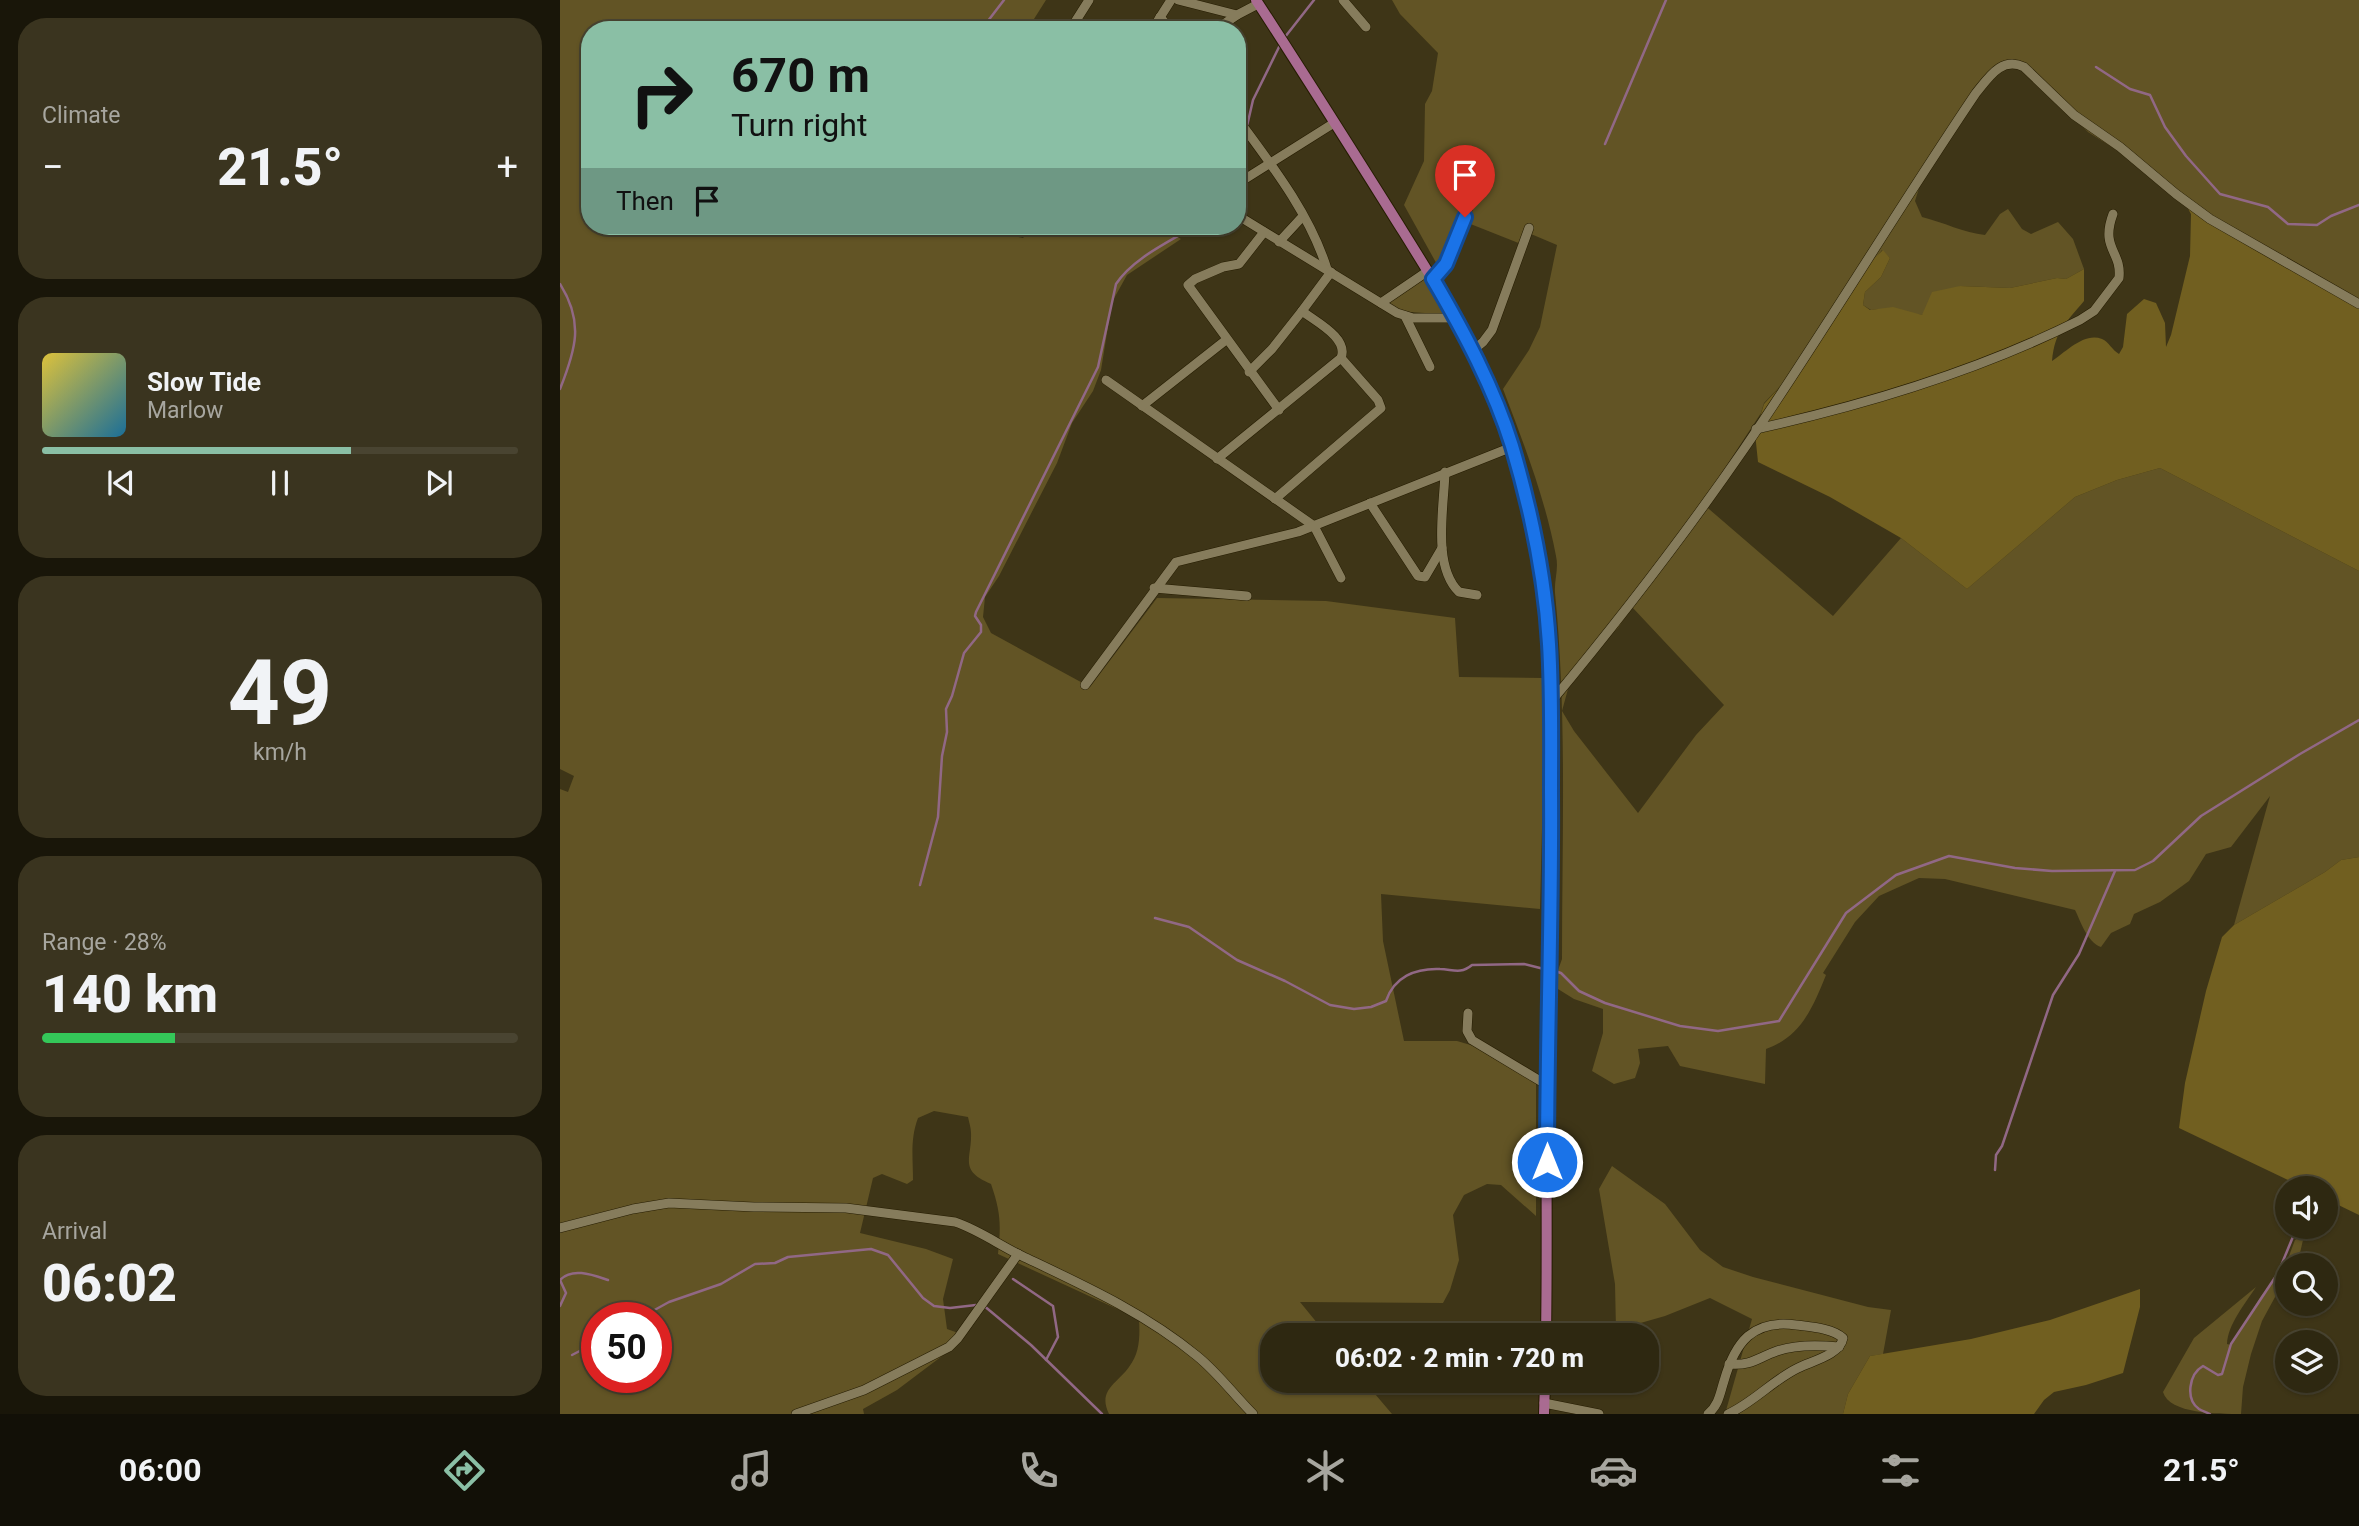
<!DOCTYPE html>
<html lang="en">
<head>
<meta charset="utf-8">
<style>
  :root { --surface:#2e2811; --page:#3a341f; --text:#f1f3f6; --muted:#a7a69f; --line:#494431; --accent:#8abfa5 }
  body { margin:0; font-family:Roboto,sans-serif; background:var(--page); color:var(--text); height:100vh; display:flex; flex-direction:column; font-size:26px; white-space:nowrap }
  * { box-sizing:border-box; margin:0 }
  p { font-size:23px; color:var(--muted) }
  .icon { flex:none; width:38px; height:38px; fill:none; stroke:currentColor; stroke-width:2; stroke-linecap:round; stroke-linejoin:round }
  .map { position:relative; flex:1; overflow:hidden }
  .drawer { display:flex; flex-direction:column; gap:18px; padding:18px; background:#191609; width:560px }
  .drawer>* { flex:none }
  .top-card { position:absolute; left:21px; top:21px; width:665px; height:214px; border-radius:28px; box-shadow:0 2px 5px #0004,0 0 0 2px var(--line); background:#8abfa5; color:#111; overflow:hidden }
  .fabs { position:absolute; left:1715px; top:1176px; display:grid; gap:14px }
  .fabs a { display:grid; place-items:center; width:63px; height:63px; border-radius:50%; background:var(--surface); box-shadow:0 2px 5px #0004,0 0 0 2px var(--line); font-size:35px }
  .speed { position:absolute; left:21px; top:1302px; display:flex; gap:14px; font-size:35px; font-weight:700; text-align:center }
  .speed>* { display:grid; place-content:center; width:91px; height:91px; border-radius:50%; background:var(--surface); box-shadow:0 2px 5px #0004,0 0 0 2px var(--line); line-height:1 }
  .speed .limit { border:10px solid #d22; background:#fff; color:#111 }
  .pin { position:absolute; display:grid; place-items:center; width:60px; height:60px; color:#fff; margin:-72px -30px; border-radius:50% 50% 50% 0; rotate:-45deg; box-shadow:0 0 7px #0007 }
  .pin .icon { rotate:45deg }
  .me { position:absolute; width:77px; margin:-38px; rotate:0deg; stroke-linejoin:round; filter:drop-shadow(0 0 5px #0008) }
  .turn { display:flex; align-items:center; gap:24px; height:147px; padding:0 35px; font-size:32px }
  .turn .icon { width:91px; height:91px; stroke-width:2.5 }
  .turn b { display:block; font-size:49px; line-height:60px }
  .then { display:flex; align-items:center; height:66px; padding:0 35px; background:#0003; gap:14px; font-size:26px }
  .big { font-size:52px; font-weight:800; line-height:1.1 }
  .drawer .tile { flex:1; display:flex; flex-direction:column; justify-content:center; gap:10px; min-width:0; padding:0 24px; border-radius:28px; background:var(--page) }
  .drawer .dial { align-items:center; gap:0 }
  .dial b { font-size:91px; line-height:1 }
  .song { display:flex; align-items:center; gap:21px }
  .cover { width:84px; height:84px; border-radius:10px; background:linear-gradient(135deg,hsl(50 70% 55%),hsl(200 70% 35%)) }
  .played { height:7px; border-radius:4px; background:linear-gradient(90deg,var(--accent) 65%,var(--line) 65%) }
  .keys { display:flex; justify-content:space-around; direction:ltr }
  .heat { display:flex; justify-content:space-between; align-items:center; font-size:38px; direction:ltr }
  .charge { height:10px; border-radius:5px; background:linear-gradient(90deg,#34c759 28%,var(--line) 0) }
  .trip { position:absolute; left:700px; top:1323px; width:399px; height:70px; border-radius:28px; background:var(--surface); box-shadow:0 2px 5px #0004,0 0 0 2px var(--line); font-weight:800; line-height:70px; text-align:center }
  .dock { display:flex; height:112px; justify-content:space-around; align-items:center; background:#121007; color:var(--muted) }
  .dock .icon { width:49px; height:49px }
  .dock .active { color:var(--accent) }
  .dock b { font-size:32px; color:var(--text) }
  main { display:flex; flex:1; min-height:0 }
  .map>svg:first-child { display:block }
</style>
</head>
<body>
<main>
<section class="drawer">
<div class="tile"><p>Climate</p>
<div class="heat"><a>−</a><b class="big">21.5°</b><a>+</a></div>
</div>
<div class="tile">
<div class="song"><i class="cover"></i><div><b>Slow Tide</b><p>Marlow</p></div></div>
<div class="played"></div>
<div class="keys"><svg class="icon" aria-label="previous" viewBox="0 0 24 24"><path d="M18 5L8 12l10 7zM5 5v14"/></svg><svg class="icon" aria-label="pause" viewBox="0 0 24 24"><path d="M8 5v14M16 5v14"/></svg><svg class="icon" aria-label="next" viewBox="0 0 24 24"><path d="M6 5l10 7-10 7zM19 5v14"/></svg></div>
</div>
<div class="tile dial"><b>49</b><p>km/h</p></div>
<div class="tile"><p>Range · 28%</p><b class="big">140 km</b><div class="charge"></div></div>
<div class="tile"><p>Arrival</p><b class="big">06:02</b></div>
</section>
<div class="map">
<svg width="1799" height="1414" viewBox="0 0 1799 1414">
  <rect width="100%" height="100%" fill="#3e3517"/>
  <g fill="#625425" fill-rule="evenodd">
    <path d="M 0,0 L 486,0 L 467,30 L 30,30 L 30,226 L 408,226 L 463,238 L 474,226 C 511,226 592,217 621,239 L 567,275 L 552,302 L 541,370 L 533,391 L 512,423 L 497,463 L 439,576 L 425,597 L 423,617 L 431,633 L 530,687 L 597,598 L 766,601 L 895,618 L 899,677 L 983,678 L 985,708 L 980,909 L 821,894 L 823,941 L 844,1041 L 897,1041 L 914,1046 L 938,1061 L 976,1079 L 976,1216 L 941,1185 L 927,1184 L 904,1195 L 893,1215 L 899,1260 L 890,1290 L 883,1303 L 740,1302 L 767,1335 L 712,1335 L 712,1381 L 804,1381 L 832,1414 L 549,1414 C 537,1390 558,1383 569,1367 C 580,1353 580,1336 579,1319 L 438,1254 C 441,1225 441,1213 431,1184 C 398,1170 412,1159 411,1133 C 411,1128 409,1122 408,1117 L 374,1111 L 358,1118 C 350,1139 353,1158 353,1180 L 347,1184 L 322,1174 L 313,1178 L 300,1233 L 366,1249 L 393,1259 L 383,1299 L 387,1329 L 401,1334 L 398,1344 L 337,1390 L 303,1409 L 304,1414 L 0,1414 L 0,789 L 8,792 L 14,776 L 0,769 ZM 37,1318 L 96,1318 L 96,1377 L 37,1377 Z"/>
    <path d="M 832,0 L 1799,0 L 1799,303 L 1673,236 L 1566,156 L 1528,132 L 1457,60 L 1440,69 L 1430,79 L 1365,169 L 1355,201 L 1362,217 C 1383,222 1404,233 1425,235 L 1440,214 L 1448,209 L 1462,229 L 1471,234 L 1498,222 L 1513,239 L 1524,269 L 1506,279 L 1497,278 L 1450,288 L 1400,286 L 1362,315 C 1344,314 1329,306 1311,310 L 1303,305 L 1305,292 L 1321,277 L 1330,258 L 1322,250 L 1230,376 L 1204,403 L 1201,413 L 1142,503 L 1273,616 L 1341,538 L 1407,589 L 1515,497 L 1557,480 L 1600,468 L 1799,571 L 1799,857 L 1781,860 L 1765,872 L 1674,925 L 1710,796 L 1671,847 L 1646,854 L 1629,881 L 1600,902 L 1574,914 L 1570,924 L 1551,933 L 1541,947 C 1527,942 1521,922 1515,910 L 1385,879 L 1359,878 L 1319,896 L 1295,922 L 1263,973 L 1266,975 C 1253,1007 1241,1037 1206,1049 L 1205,1084 L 1120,1066 L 1108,1046 L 1078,1049 L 1080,1063 L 1075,1078 L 1054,1084 L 1032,1071 L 1043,1033 L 1043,1009 L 1014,999 L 998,989 L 997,973 L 1002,959 C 1002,837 1007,714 995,593 C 994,580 999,569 996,556 C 985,498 964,444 943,389 L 969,350 L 980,327 L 997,245 L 971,234 L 961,244 L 908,223 L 884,277 L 844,205 L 864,161 L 865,104 L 872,91 L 878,53 L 840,14 ZM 1072,607 L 1164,705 L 1136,735 L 1078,813 L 1014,731 L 1002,711 L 1011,678 L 1033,651 L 1058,628 Z"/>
    <path d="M 867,277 L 891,315 L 838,311 L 826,303 Z"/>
    <path d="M 1052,1166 L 1105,1204 L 1140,1250 L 1163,1267 L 1193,1277 L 1308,1307 L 1331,1310 L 1323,1354 L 1310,1356 L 1288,1394 L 1283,1414 L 1165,1414 L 1192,1319 L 1150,1298 L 1105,1316 L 1056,1330 L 1055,1284 L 1039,1189 Z"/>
    <path d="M 1740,1236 L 1743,1240 L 1740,1253 L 1733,1265 L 1727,1265 L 1727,1275 L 1702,1321 L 1691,1354 L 1683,1387 L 1681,1414 C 1659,1414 1609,1414 1603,1392 L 1634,1338 L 1696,1287 C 1685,1304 1668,1324 1667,1344 L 1671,1345 L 1701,1296 L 1726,1264 L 1735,1240 Z"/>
  </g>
  <g fill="#715f20">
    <path d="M 1623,200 L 1799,303 L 1799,571 L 1600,468 L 1557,480 L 1515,497 L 1407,589 L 1341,538 L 1270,497 L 1198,462 L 1195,433 L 1204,404 L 1230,376 L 1295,277 L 1323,250 L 1330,258 L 1321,277 L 1305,292 L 1303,305 L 1310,310 L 1333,307 L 1362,315 L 1372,292 L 1400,286 L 1450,288 L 1497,278 L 1506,279 L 1524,269 L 1524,301 C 1506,323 1495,330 1492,361 C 1506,352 1524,332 1542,339 C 1549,342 1552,350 1559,354 L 1563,347 L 1567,314 L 1584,299 L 1596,303 L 1605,323 L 1606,347 L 1611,335 L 1630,256 L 1631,214 Z"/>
    <path d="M 1799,857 L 1799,1215 L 1766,1199 L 1766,1188 L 1745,1188 L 1619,1128 L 1625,1083 L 1646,991 L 1662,937 L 1674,925 L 1765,872 L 1781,860 Z"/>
    <path d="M 1580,1289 L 1580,1307 L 1563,1373 L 1526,1385 L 1494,1392 L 1484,1400 L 1474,1414 L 1283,1414 L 1288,1394 L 1310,1356 L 1411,1339 L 1490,1320 Z"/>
  </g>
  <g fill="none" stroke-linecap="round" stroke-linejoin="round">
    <g stroke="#916885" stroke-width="2.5">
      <path d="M 421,30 L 444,0"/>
      <path d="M 725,37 L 754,0"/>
      <path d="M 1536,67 L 1570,89 L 1590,95 L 1605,127 L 1626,156 L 1660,194 L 1708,207 L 1728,224 L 1757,225 L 1771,216 L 1799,205"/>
      <path d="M 687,126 L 693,100 L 720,45"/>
      <path d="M 1045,144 L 1106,0"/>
      <path d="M 677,174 L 686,133"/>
      <path d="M 0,284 C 24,322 16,349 0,389"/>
      <path d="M 360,885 L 378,817 L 382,756 L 387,732 L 386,709 L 392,696 L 404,653 L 421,632 L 421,625 L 415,616 L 416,612 L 538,367 L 556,284 C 573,258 609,242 635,226"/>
      <path d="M 595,918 L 629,927 L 677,960 L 725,981 L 770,1005 L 794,1009 L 811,1007 L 826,1001 C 834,977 855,968 880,969 C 892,969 900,975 912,965 L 964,964 L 984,969"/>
      <path d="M 991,970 L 1001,973 L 1019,991 L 1045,1003 L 1120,1026 L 1158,1031 L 1219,1021 L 1286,913 L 1336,875 L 1389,856 L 1455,868 L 1492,871 L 1575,870 L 1593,861 L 1641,816 L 1740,754 L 1799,720"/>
      <path d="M 1435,1170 L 1436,1155 L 1442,1146 L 1493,995 L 1519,954 L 1555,871"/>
      <path d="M 453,1279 L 493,1306 L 498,1337 L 486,1360"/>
      <path d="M 0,1280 C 12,1267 33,1275 48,1280"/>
      <path d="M 0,1280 L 6,1293 L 0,1306"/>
      <path d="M 423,1305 L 471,1345 L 542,1414"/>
      <path d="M 80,1318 L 109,1302 L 161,1284 L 195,1264 L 215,1263 L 228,1257 L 311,1249 L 328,1255 L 363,1298 L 374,1306 L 390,1308 L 416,1305"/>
      <path d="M 12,1355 L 37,1342"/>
      <path d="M 1650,1414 C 1646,1412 1642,1411 1639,1409 C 1625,1399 1629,1374 1643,1366 L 1658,1375 L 1662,1374 L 1671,1344 L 1718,1273 L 1737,1227"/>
    </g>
    <defs>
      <g id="minor">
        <path d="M 618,0 L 677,15"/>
        <path d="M 783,0 L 806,27"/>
        <path d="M 600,17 L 611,30"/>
        <path d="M 510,30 L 529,0"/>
        <path d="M 592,30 L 611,0"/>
        <path d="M 655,30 L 677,15 L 698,4"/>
        <path d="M 677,118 C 711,164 750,214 767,269"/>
        <path d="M 677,184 L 774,123"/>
        <path d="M 677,215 L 837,313 L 853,318 L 895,318"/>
        <path d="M 391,229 L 392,226"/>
        <path d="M 704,232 L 679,264 L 663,267 L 635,279 L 628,285 L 719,410"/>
        <path d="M 719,242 L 743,216"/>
        <path d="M 873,279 L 886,264 L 912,198"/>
        <path d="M 821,303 L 868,271"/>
        <path d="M 845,316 L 870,367"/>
        <path d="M 912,351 L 923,342 L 932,330 L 969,228"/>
        <path d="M 689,372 L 712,349 L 742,311"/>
        <path d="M 546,380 L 754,526 L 781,578"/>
        <path d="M 582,406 L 666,340"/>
        <path d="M 1196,429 C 1305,405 1420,370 1520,320 L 1534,311 L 1559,278 C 1562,251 1540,249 1553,214"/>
        <path d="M 657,459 L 781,358"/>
        <path d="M 885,472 C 884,507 872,566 899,592 L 917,595"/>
        <path d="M 715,499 L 821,408 L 818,400 L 781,358 C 789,338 756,322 742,311 L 771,272"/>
        <path d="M 810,503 L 858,576 L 865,577 L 882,548"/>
        <path d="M 594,588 L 687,596"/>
        <path d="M 525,685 L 616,562 L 738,532 L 952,447"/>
        <path d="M 991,702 C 1059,620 1124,536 1184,449 C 1264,332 1337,210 1416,93 C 1429,77 1442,56 1464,67 L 1514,115 L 1560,147 L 1616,194 L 1650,219 L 1799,304"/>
        <path d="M 908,1013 L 907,1031 L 912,1040 L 987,1085"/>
        <path d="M 0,1228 L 73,1209 L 109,1203 L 194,1207 L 286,1208 L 395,1222 C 419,1230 439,1245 462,1256 C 523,1285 585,1313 637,1356 C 658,1373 674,1395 693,1414"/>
        <path d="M 1169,1364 C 1192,1366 1197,1358 1217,1351 C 1237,1344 1259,1345 1279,1347"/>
        <path d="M 984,1403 L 1039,1414"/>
        <path d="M 236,1414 L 304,1390 L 389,1347 L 398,1338 L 458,1254"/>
        <path d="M 1148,1414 C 1159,1405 1160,1393 1164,1381 C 1175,1342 1193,1319 1236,1325 C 1251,1327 1272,1328 1283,1338 C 1280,1355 1252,1361 1238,1368 C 1213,1380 1194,1402 1168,1414"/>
      </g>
      <g id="major">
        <path d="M 696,0 C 741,69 785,139 829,209 C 870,275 914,341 940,414 C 1008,600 991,801 987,995 C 985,1109 988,1222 986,1335"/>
        <path d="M 984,1414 L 985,1381"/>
      </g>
    </defs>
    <use href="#minor" stroke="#251c00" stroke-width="10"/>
    <use href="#major" stroke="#251c00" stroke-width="12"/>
    <use href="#minor" stroke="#867c5c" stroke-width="9"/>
    <use href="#major" stroke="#a96b91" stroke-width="10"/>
  </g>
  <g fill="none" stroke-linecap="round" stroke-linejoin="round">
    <defs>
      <path id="route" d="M 905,217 L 886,264 L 873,279 C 904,332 934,388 952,446 C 971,510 985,577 989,644 C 992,693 991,742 991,792 C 992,915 987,1038 987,1162"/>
    </defs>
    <use href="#route" stroke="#114b97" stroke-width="18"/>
    <use href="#route" stroke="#1a73e8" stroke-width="12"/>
  </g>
</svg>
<div class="fabs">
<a><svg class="icon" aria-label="sound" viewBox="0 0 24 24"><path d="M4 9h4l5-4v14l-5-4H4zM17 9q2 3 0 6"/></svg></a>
<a><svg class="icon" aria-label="search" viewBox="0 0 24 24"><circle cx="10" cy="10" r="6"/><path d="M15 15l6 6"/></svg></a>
<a><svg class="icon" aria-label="layers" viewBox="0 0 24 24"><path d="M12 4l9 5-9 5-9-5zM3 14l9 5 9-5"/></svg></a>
</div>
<div class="speed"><div class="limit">50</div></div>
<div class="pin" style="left:905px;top:217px;background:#d93025"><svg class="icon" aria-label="arrive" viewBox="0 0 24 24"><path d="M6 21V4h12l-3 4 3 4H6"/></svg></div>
<svg class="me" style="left:987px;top:1162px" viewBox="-20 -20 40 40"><circle r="17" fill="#1a73e8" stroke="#fff" stroke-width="3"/><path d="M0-11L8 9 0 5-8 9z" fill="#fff"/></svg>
<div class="trip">06:02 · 2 min · 720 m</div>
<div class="top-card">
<div class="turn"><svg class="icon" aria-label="right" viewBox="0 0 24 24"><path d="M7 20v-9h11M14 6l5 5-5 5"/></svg><div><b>670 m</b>Turn right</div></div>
<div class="then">Then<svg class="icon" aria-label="arrive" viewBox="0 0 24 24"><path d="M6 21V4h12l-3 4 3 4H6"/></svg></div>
</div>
</div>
</main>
<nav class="dock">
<b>06:00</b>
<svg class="icon active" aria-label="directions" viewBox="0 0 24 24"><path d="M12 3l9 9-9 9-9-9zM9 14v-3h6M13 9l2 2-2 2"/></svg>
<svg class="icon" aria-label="music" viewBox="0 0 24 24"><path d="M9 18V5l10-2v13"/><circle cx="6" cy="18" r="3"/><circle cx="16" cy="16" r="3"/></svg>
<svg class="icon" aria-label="phone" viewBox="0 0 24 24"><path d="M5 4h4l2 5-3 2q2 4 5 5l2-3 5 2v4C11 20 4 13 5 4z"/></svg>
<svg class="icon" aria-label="climate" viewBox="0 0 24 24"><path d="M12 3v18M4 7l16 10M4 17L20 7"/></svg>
<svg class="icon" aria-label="car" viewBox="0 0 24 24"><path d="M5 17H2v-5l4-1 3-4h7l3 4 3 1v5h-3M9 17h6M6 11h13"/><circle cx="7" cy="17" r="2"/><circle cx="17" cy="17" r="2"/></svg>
<svg class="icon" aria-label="filters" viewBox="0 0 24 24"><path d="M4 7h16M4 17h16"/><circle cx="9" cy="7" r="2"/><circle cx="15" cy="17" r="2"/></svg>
<b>21.5°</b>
</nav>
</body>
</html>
